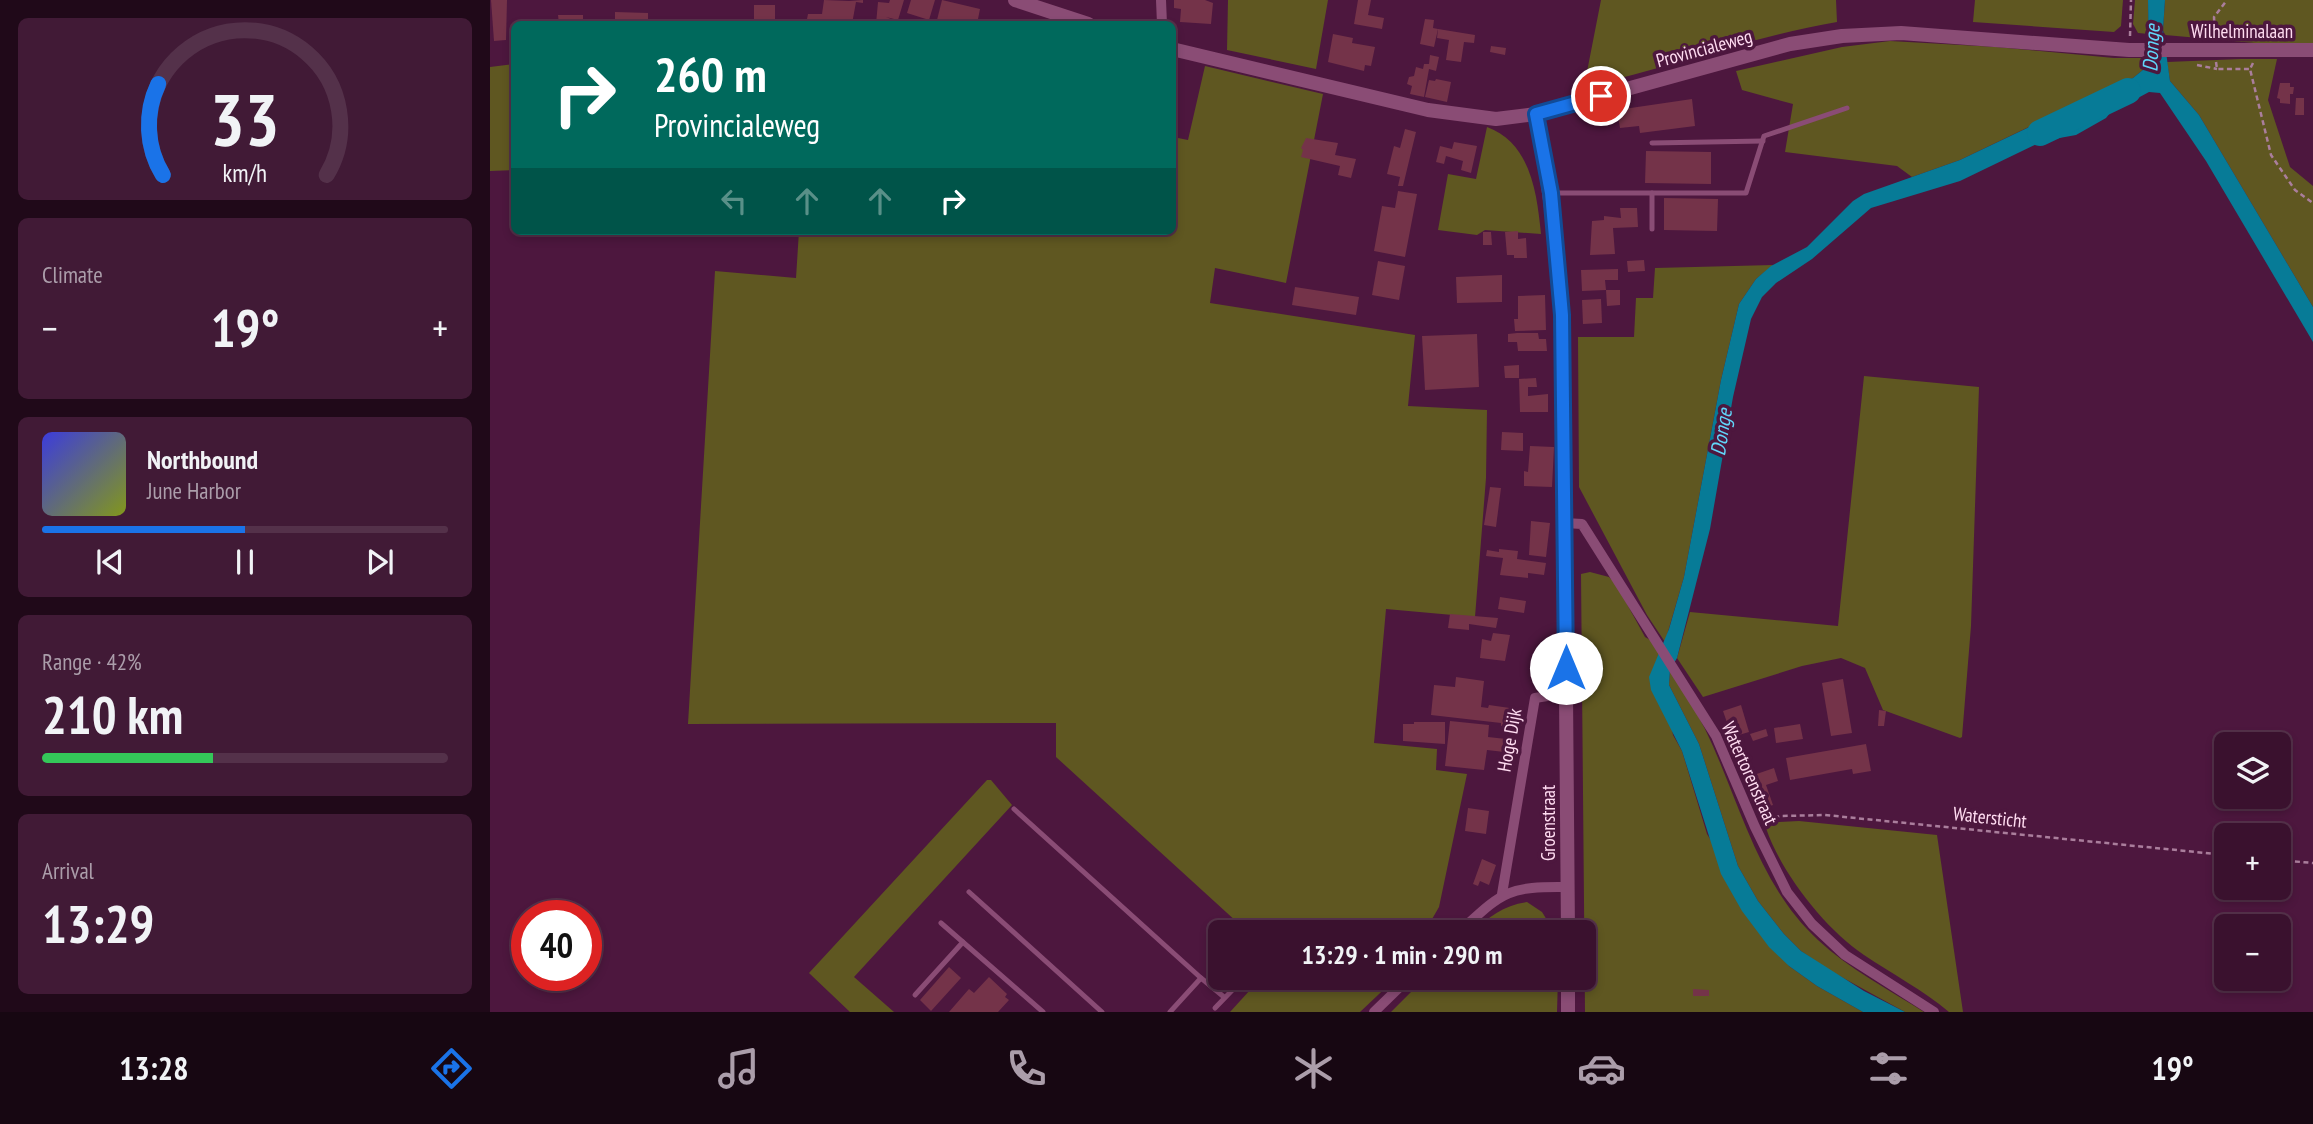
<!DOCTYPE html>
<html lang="en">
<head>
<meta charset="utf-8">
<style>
  :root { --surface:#3a112e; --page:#411a36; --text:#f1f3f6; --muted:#ab9daa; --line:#54314a; --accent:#1a73e8 }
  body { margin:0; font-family:"PT Sans Narrow",sans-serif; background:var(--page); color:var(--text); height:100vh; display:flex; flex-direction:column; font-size:26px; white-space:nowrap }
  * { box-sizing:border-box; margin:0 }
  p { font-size:23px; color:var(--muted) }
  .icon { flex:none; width:38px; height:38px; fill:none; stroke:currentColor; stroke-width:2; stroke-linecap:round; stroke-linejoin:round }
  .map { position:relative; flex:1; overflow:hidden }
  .drawer { display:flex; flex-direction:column; gap:18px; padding:18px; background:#200919; width:490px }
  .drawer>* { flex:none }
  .top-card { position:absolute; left:21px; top:21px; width:665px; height:214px; border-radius:10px; box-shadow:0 4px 10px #0003,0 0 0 2px var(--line); background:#00695c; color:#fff; overflow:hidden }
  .controls { position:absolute; left:1724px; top:732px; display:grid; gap:14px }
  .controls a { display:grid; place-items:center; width:77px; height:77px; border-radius:10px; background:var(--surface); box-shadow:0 4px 10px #0003,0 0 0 2px var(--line); font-size:35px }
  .speed { position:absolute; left:21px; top:900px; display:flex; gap:14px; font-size:35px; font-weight:700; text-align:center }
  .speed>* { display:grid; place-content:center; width:91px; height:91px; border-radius:50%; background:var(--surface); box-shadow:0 4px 10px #0003,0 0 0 2px var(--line); line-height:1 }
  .speed .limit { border:10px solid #d22; background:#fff; color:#111 }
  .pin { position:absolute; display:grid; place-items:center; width:60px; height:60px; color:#fff; margin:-30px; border:4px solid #fff; border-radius:50%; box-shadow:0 2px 7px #0007 }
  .me { position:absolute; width:77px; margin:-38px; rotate:0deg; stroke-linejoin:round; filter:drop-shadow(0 0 5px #0008) }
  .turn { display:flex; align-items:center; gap:24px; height:147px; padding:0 28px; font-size:32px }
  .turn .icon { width:91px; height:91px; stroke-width:2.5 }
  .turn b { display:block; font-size:49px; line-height:60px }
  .lanes { display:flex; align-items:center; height:66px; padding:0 28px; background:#0003; justify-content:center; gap:35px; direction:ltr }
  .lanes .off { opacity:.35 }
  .big { font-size:52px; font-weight:700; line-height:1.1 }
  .drawer .tile { flex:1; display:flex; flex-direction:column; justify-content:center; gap:10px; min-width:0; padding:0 24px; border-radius:10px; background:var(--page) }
  .drawer .dial { align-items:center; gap:0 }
  .dial svg { height:182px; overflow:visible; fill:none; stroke:var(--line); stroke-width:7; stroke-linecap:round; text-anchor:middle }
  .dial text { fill:var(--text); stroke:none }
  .song { display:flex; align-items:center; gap:21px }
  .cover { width:84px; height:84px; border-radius:10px; background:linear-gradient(135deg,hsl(240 70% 55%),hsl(70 70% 35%)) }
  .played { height:7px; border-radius:4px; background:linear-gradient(90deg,var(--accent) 50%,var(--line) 50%) }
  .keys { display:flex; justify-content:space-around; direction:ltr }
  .heat { display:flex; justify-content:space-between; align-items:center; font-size:38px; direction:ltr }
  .charge { height:10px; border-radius:5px; background:linear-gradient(90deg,#34c759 42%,var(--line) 0) }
  .trip { position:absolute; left:718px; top:920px; width:388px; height:70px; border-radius:10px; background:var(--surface); box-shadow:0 4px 10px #0003,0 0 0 2px var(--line); font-weight:700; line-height:70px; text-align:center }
  .tabs { display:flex; height:112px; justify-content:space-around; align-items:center; background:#170712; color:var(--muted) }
  .tabs .icon { width:49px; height:49px }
  .tabs .active { color:var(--accent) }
  .tabs b { font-size:32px; color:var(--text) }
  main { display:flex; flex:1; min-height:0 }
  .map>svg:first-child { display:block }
</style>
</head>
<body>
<main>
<section class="drawer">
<div class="tile dial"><svg viewBox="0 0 100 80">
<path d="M14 69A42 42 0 1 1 86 69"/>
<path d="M14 69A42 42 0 0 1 12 29" stroke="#1a73e8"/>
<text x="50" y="56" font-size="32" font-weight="700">33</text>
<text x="50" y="72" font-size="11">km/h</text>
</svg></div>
<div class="tile"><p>Climate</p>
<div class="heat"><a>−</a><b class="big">19°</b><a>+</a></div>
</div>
<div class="tile">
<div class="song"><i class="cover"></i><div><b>Northbound</b><p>June Harbor</p></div></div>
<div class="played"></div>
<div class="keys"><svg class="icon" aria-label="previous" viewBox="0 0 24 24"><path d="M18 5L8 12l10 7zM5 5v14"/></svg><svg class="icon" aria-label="pause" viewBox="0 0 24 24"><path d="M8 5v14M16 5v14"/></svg><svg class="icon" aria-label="next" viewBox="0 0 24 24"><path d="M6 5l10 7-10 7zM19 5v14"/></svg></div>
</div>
<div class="tile"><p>Range · 42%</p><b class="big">210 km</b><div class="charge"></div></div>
<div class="tile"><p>Arrival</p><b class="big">13:29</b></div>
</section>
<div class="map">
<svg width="1823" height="1012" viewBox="0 0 1823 1012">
  <rect width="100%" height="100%" fill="#4d173e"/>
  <g fill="#5f5721">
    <path d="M 738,0 L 838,0 L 826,69 L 737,50 Z"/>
    <path d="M 1111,0 L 1346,0 L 1347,22 C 1261,37 1179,68 1094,87 Z"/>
    <path d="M 1485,0 L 1633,0 L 1631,26 L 1624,32 L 1483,22 Z"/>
    <path d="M 1645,0 L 1658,0 L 1659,34 L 1648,33 L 1643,24 Z"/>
    <path d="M 1675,0 L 1823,0 L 1823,45 L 1788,45 L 1675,35 L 1673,30 Z"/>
    <path d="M 1400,41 L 1506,47 L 1624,58 L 1659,58 L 1659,65 L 1643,78 L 1610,91 L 1603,111 L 1590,126 L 1583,123 L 1574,110 L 1470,160 L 1422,177 L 1407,166 L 1295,152 L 1303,104 L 1252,90 L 1246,71 L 1352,47 Z"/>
    <path d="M 1751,59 L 1787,59 L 1778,100 L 1800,167 L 1823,186 L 1823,307 L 1709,115 L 1680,81 L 1677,62 Z"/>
    <path d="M 24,64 L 24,170 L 0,171 L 0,67 Z"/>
    <path d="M 715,66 L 833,94 L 796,283 L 725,268 L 720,303 L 925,335 L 918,406 L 997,410 L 996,478 L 985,617 L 896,609 L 884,743 L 947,749 L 946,770 L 977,774 L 949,907 L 934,933 L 759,933 L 566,757 L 566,723 L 198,724 L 225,271 L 306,278 L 309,231 L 682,231 L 683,137 L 698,140 Z"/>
    <path d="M 997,127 C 1041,143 1047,194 1051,234 L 995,230 L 987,235 L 948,230 L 958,174 L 986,179 Z"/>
    <path d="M 1283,265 L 1266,279 L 1249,304 L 1231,380 L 1194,577 L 1175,642 L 1157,615 L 1089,487 L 1088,337 L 1144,337 L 1146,298 L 1163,298 L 1165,268 Z"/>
    <path d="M 1374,376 L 1489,387 L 1481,626 L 1472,737 L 1470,738 L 1393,710 L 1375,668 L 1351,658 L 1312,666 L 1213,697 L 1187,658 L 1200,612 L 1348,626 Z"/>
    <path d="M 1100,572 L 1119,577 L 1126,584 L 1155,637 L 1162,641 L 1170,654 L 1183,735 L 1192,751 L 1217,834 L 1299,966 L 1327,986 L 1373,1012 L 1095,1012 L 1091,574 Z"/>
    <path d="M 1180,669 C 1192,689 1205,709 1215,729 C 1250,801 1267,884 1328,940 C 1359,969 1398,989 1434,1012 L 1415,1012 L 1337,969 L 1311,951 L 1294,934 L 1268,901 L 1248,866 L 1209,744 L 1179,685 Z"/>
    <path d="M 497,780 L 501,780 L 522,805 L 364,977 L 404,1012 L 360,1012 L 319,973 Z"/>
    <path d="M 1309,821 L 1447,835 L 1473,1012 L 1459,1012 C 1433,990 1402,974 1374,955 C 1335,929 1291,873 1276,828 L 1289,822 Z"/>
    <path d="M 1037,902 L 1052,912 L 1065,933 L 982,933 C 998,917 1014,905 1037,902 Z"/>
    <path d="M 771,978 L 906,978 L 870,1012 L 740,1012 Z"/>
    <path d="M 935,978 L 1068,978 L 1067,1012 L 901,1012 Z"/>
  </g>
  <path fill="#077b97" d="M 1658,0 L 1675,0 L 1673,30 L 1680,81 L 1709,115 L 1823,307 L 1823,342 L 1716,161 L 1670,93 L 1659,92 L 1620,113 L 1616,118 L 1586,135 L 1553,141 L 1470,181 L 1381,208 L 1322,259 L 1286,283 L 1272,297 L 1261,319 L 1243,397 L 1220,529 L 1187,658 L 1180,670 L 1179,685 L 1209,744 L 1248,866 L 1268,901 L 1294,934 L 1311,951 L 1374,991 L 1415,1012 L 1373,1012 L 1327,986 L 1299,966 L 1279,947 L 1252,911 L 1231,874 L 1192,751 L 1161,690 L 1159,677 L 1179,629 L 1194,577 L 1231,380 L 1249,304 L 1266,279 L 1281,266 L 1317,247 L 1363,201 L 1374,194 L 1470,160 L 1575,110 L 1583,123 L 1590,126 L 1603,111 L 1610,91 L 1643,78 L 1659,65 Z"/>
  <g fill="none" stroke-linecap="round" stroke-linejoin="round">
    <path stroke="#077b97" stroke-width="26" d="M 1550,133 L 1638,91"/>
  </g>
  <g fill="#743349">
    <path d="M 1,0 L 17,0 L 16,40 L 4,41 Z"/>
    <path d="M 334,0 L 359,1 L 373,0 L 373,3 L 366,2 L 362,24 L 316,24 L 318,14 L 332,14 Z"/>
    <path d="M 400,0 L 414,0 L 408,20 L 396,17 L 406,21 L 405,24 L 386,24 L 388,2 L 399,3 Z"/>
    <path d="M 421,0 L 445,0 L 439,20 L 417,13 Z"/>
    <path d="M 452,0 L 490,9 L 487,24 L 462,24 L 458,22 L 458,24 L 446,24 Z"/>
    <path d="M 684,0 L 715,0 L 723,3 L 721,24 L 690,22 L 691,9 L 684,8 Z"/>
    <path d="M 868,0 L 881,0 L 878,15 L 894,18 L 892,29 L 864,24 Z"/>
    <rect x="264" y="5" width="21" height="15"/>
    <path d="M 125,12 L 158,13 L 158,24 L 125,24 Z"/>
    <path d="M 68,15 L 93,15 L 93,24 L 69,24 Z"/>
    <path d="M 935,19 L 944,20 L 943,28 L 948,29 L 944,47 L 930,44 Z"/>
    <path d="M 948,29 L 985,35 L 984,43 L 974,42 L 971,62 L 956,60 L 959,40 L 947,38 Z"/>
    <path d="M 843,34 L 863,38 L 862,43 L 885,47 L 881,66 L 875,65 L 874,71 L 838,62 Z"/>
    <path d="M 1001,46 L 1016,48 L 1015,55 L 1000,52 Z"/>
    <path d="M 940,55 L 949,57 L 946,71 L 939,69 L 934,97 L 920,94 L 922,86 L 917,84 L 919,77 L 924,76 L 926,67 L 933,69 L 934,64 L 939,64 Z"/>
    <path d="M 946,79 L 961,82 L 957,102 L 935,97 L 939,80 L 945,81 Z"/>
    <path d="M 1790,83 L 1800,83 L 1800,87 L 1804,87 L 1803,94 L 1800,94 L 1800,104 L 1790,103 L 1790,99 L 1787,98 Z"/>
    <path d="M 1806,98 L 1814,98 L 1814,115 L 1805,115 Z"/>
    <path d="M 1202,99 L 1205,126 L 1150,133 L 1149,126 L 1130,128 L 1127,110 Z"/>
    <path d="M 915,129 L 926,132 L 913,186 L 908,186 L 910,177 L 897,174 L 904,146 L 910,148 Z"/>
    <path d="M 816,138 L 848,143 L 845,155 L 866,159 L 861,178 L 848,175 L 850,166 L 811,157 L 813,150 L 811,148 Z"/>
    <path d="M 964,142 L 987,146 L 981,173 L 971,170 L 973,161 L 956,156 L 954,164 L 946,162 L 950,146 L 962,149 Z"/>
    <path d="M 1156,151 L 1221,152 L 1221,184 L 1155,183 Z"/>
    <path d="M 908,191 L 927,194 L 915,257 L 884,251 L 892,206 L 905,208 Z"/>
    <path d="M 1174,198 L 1228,199 L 1227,231 L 1174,230 Z"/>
    <path d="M 1130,208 L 1147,208 L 1148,227 L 1123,228 L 1125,254 L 1100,255 L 1102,221 L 1114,220 L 1114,216 L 1131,218 Z"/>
    <path d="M 1028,231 L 1028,239 L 1036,238 L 1037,258 L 1024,258 L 1024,255 L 1017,255 L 1015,232 Z"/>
    <path d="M 993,232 L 1001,232 L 1002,245 L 993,245 Z"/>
    <path d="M 1154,260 L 1155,271 L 1138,272 L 1137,261 Z"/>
    <path d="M 888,261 L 915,266 L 909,300 L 882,295 Z"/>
    <path d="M 1128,269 L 1128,280 L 1115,280 L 1116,290 L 1092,291 L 1091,270 Z"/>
    <path d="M 1012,275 L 1012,302 L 967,303 L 966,277 Z"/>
    <path d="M 805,287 L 869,297 L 866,315 L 802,305 Z"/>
    <path d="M 1116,290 L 1130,290 L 1130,305 L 1117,306 Z"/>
    <path d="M 1055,295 L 1056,330 L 1025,331 L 1024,319 L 1028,319 L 1028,296 Z"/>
    <path d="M 1111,299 L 1112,323 L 1093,324 L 1092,300 Z"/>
    <path d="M 1027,333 L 1048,333 L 1049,339 L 1056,339 L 1057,351 L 1028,351 L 1027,342 L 1018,342 L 1018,334 Z"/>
    <path d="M 987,334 L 989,387 L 935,390 L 932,336 Z"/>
    <path d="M 1029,365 L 1029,378 L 1015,378 L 1014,366 Z"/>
    <path d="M 1046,378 L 1047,387 L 1038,387 L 1038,396 L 1058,394 L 1058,412 L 1030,412 L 1029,379 Z"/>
    <path d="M 1012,432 L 1033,433 L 1033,451 L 1011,450 Z"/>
    <path d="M 1040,446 L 1064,447 L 1062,487 L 1034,486 L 1034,471 L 1038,472 Z"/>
    <path d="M 1000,487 L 1011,488 L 1006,527 L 994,525 Z"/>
    <path d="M 1041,521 L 1060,523 L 1056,557 L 1039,555 Z"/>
    <path d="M 1009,549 L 1028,551 L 1027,559 L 1056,563 L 1054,575 L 1038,573 L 1038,578 L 1010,575 L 1013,558 L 996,556 L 997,550 L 1009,552 Z"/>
    <path d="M 1010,597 L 1036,601 L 1034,613 L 1008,609 Z"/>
    <path d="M 960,614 L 1008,618 L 1006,628 L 979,624 L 979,630 L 958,628 Z"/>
    <path d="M 1003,633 L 1020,635 L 1015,661 L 990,658 L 992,639 L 1001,641 Z"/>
    <path d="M 966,677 L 994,681 L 991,707 L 998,708 L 999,705 L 1034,710 L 1032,726 L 1018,724 L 1017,727 L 1011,726 L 1011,723 L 941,715 L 944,685 L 965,687 Z"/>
    <path d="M 1353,679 L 1362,733 L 1341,736 L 1332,683 Z"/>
    <path d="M 1251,705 L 1259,732 L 1242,737 L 1233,711 Z"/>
    <path d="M 1389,710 L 1396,711 L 1394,726 L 1388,726 Z"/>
    <path d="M 960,721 L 999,725 L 998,737 L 1025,740 L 1023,753 L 997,750 L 994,770 L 955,766 Z"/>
    <path d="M 924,722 L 955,722 L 955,744 L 913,741 L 913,724 L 924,724 Z"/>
    <path d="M 1310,724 L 1313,739 L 1286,743 L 1284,728 Z"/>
    <path d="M 1276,729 L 1278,736 L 1263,741 L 1260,734 Z"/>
    <path d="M 1376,744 L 1381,771 L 1363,774 L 1362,769 L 1300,780 L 1296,758 Z"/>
    <path d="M 1284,768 L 1288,781 L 1276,785 L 1283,805 L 1269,810 L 1264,795 L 1266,795 L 1265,790 L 1260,791 L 1255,778 Z"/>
    <path d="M 978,808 L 999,811 L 996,834 L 975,831 Z"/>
    <path d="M 992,859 L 1006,865 L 999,885 L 990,881 L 988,886 L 983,884 Z"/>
    <path d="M 459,967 L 471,978 L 441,1011 L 430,1000 Z"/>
    <path d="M 499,977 L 517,994 L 515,997 L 519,1000 L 508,1012 L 459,1012 L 479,989 L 484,993 Z"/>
    <path d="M 1203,989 L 1219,990 L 1219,996 L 1203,996 Z"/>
  </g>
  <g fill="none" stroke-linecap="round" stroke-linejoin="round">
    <g stroke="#aa7e9c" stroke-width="2.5" stroke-dasharray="5 3.5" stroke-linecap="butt">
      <path d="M 1640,36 L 1641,0"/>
      <path d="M 1725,38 L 1724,17 L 1737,0"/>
      <path d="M 1726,62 L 1727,69 L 1760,69"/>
      <path d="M 1763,63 L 1760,69 L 1781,155 L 1805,190 L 1823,203"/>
      <path d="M 1707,65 L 1727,69"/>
      <path d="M 1276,819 L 1291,816 L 1335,815 L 1736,855"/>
      <path d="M 1788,860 L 1823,863"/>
    </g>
    <g stroke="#8a4c75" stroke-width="5">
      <path d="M 1162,143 L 1273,141"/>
      <path d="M 1061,193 L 1256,193 L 1274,136 L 1357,108"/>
      <path d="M 1162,193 L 1162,229"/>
      <path d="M 524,809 L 711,978"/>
      <path d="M 479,892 L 612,1012"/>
      <path d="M 451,923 L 553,1012"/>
      <path d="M 425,995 L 473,942"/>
      <path d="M 725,1008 L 754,978"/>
      <path d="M 680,1012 L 711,978 L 734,997"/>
    </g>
    <g stroke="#8a4c75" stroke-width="10">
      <path d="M 671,0 L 672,24"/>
      <path d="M 1075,523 L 1092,524 L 1226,736 L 1265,827 L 1297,892 L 1322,924 L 1355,955 L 1444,1012"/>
      <path d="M 1012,894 L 1045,698 L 1076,693"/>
      <path d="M 968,933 C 1012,893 1015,886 1077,887"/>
      <path d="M 884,1012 L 919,978"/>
    </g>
    <g stroke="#8a4c75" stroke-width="14">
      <path d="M 525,0 L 598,24"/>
      <path d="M 682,49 L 938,110 L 1006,119 L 1046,114 L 1300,44 L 1352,36 L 1411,33 L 1639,50 L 1823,50"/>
      <path d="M 1046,114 C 1060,188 1069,261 1073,336 L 1078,933"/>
      <path d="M 1078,978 L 1078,1012"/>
    </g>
  </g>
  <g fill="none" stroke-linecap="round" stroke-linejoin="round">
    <defs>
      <path id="route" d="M 1076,668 L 1072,315 L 1061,193 L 1046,114 L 1111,96"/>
    </defs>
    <use href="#route" stroke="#114b97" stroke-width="18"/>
    <use href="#route" stroke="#1a73e8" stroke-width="12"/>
  </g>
  <g text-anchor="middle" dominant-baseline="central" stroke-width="7" stroke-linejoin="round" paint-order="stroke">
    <g font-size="19" fill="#ffdcf1" stroke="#4d173e">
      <text x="1752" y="31">Wilhelminalaan</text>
      <text transform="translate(1214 48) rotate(-15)">Provincialeweg</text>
      <text transform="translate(1019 740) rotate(-80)">Hoge Dijk</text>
      <text transform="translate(1260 773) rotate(66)">Watertorenstraat</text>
      <text transform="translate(1500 817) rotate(6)">Watersticht</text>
      <text transform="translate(1058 823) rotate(-90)">Groenstraat</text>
    </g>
    <g font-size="21" font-style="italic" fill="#61d6f9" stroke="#4d173e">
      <text transform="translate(1661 48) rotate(-87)">Donge</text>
      <text transform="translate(1231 432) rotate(-81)">Donge</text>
    </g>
  </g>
</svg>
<div class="controls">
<a><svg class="icon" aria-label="layers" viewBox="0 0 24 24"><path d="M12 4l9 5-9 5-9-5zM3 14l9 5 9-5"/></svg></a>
<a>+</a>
<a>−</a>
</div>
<div class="speed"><div class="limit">40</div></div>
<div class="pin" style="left:1111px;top:96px;background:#d93025"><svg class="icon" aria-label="arrive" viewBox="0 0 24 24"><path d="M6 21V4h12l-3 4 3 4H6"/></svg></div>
<svg class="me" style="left:1076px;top:668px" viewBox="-20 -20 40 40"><circle r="19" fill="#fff"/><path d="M0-13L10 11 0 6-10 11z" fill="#1a73e8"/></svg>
<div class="trip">13:29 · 1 min · 290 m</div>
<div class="top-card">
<div class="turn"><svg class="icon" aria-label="right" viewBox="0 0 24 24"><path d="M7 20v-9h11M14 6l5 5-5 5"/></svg><div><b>260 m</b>Provincialeweg</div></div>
<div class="lanes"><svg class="icon off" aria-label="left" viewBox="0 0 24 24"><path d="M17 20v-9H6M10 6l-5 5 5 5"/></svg><svg class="icon off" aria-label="ahead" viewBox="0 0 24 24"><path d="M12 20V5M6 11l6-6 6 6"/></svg><svg class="icon off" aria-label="ahead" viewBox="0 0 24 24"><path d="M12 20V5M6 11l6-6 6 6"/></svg><svg class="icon" aria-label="right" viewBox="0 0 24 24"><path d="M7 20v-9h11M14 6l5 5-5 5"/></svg></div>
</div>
</div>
</main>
<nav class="tabs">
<b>13:28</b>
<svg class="icon active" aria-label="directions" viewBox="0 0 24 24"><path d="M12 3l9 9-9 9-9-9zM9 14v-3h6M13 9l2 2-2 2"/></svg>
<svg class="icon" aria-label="music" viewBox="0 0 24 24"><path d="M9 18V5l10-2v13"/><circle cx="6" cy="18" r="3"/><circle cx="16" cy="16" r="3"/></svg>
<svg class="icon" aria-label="phone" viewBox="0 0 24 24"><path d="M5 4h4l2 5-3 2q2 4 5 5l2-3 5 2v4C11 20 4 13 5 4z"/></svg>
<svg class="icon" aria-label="climate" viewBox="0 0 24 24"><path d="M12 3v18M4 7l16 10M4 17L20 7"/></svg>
<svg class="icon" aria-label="car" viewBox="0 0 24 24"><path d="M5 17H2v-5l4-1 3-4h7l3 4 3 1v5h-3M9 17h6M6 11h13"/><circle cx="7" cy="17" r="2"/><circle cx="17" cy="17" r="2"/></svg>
<svg class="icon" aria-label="filters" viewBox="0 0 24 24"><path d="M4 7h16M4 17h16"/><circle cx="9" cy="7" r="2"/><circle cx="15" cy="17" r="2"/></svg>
<b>19°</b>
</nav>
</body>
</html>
